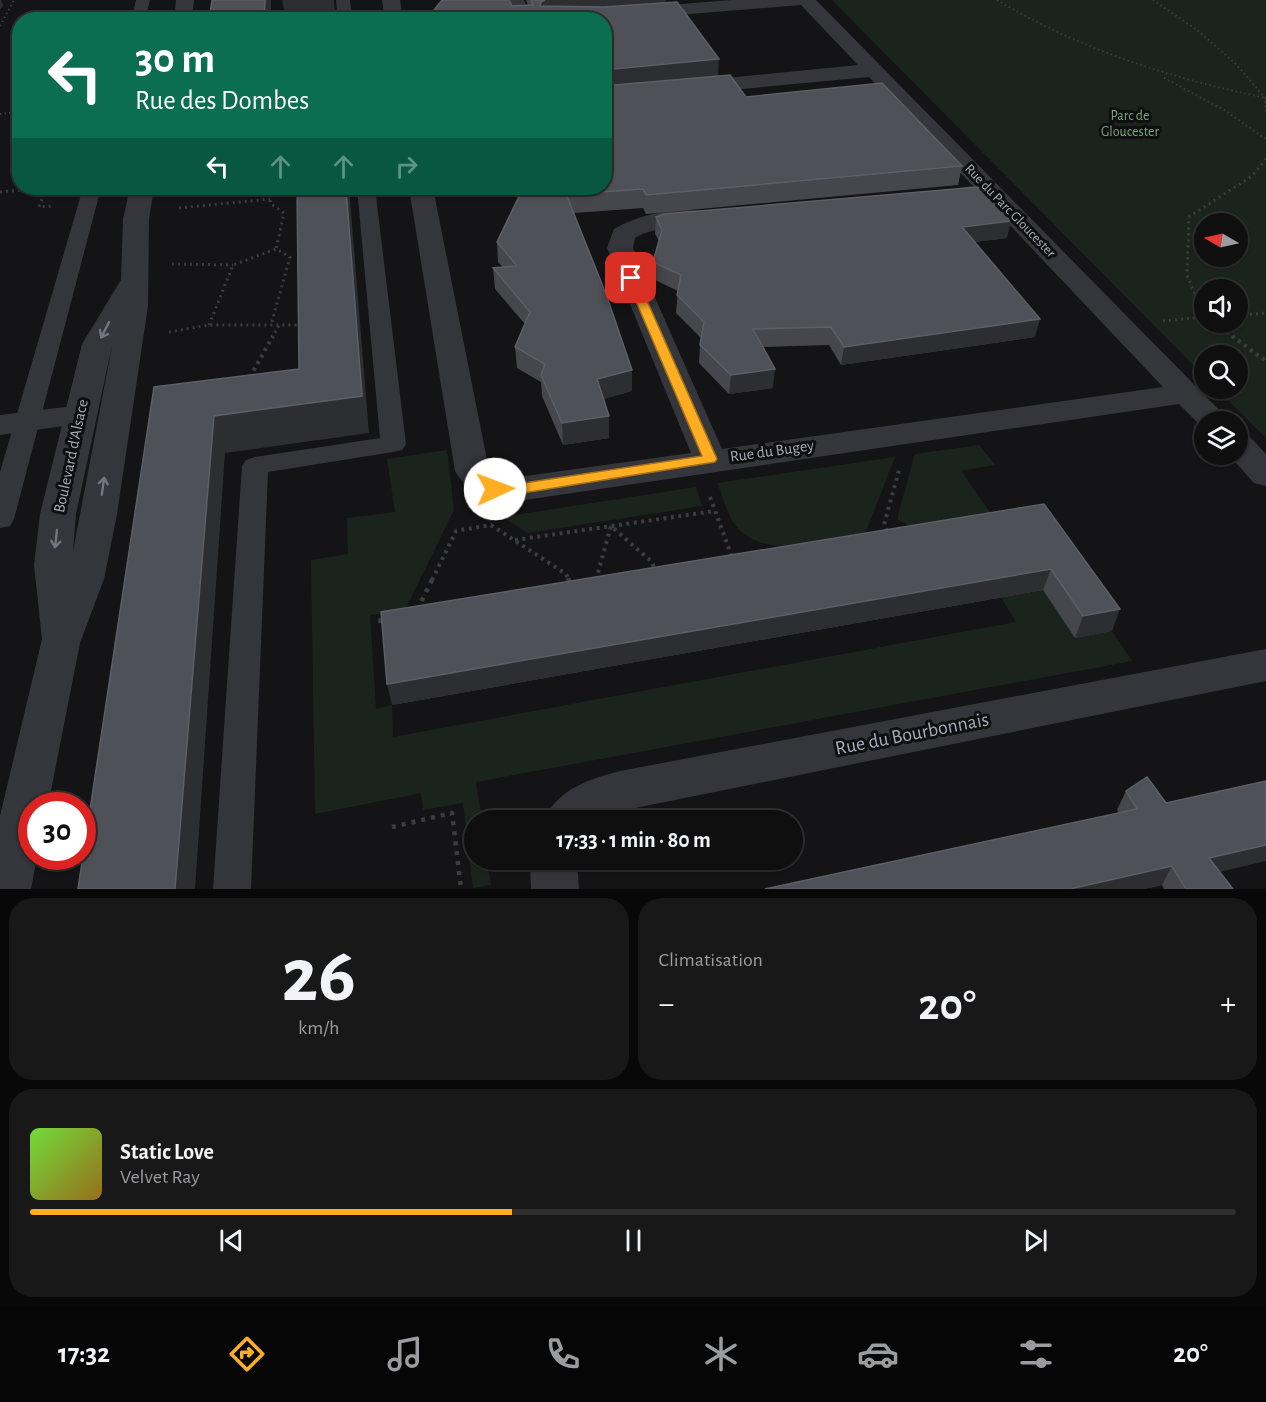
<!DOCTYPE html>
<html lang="fr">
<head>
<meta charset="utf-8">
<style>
  :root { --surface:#0f0f10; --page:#181819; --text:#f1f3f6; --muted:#9b9c9f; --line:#2f2f30; --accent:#ffae23 }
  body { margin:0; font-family:"Alegreya Sans",sans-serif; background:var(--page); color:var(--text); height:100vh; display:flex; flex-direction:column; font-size:22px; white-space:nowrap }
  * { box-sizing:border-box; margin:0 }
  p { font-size:20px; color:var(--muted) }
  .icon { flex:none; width:33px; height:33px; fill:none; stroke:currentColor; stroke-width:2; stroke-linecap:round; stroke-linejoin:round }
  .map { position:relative; height:889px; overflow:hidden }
  .panel { display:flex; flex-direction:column; gap:9px; padding:9px; background:#080809; flex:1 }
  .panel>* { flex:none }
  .hud { position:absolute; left:12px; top:12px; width:600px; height:183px; border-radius:24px; box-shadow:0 2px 4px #0004,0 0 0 2px var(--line); background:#0b6e4f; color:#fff; overflow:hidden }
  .needle { width:39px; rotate:279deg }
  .fabs { position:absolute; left:1194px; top:213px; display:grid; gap:12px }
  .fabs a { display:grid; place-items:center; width:54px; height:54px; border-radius:50%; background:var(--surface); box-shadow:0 2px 4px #0004,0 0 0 2px var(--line); font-size:30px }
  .speed { position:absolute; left:18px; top:792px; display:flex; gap:12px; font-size:30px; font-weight:700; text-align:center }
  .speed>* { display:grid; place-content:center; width:78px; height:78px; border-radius:50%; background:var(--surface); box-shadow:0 2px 4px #0004,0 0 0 2px var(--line); line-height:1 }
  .speed .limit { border:9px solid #d22; background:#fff; color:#111 }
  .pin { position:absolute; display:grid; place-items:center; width:51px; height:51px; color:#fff; margin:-26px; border-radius:12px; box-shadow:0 3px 9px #0006 }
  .me { position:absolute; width:66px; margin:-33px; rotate:88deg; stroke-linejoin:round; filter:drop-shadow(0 0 4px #0008) }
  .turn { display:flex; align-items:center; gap:21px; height:126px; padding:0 24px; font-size:27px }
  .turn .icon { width:78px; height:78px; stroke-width:2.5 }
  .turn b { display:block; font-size:42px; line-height:51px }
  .lanes { display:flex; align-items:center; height:57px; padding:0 24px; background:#0003; justify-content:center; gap:30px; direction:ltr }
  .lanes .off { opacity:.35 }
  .big { font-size:45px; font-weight:600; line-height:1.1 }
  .panel .widget { flex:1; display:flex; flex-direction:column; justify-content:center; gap:9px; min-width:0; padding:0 21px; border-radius:24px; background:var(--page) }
  .panel .dial { align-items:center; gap:0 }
  .dial b { font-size:78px; line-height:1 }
  .song { display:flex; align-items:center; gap:18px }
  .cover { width:72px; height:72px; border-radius:9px; background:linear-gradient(135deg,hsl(100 70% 55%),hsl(40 70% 35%)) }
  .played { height:6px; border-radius:3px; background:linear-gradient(90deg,var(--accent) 40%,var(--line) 40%) }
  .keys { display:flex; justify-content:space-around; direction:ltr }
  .heat { display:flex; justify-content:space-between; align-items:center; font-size:33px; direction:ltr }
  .panel .tiles { flex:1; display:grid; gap:9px; grid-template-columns:1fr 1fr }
  .widget:last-child { grid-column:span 2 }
  .trip { position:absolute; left:464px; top:810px; width:339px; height:60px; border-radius:30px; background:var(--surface); box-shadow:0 2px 4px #0004,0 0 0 2px var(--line); font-weight:600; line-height:60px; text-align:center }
  .dock { display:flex; height:96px; justify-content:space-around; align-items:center; background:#060606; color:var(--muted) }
  .dock .icon { width:42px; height:42px }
  .dock .on { color:var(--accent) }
  .dock b { font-size:27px; color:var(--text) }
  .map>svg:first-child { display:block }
</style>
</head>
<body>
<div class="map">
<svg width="1266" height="889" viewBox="0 0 1266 889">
  <rect width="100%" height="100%" fill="#141416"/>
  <g fill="#1b241c" fill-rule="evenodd">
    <path d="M 832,0 L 1266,0 L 1266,438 L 1217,389 L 1238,388 L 1238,356 L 1204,356 L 1204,376 ZM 1204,224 L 1238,224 L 1238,256 L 1204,256 ZM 1204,290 L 1238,290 L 1238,322 L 1204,322 Z"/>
    <path d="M 979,445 L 995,465 L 961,471 L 991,514 L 913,527 L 898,520 L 898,515 L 915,454 Z"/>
    <path d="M 447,450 L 454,510 L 405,610 L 370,615 L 376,709 L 392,705 L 393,737 L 1016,622 L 960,531 L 999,524 L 1075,638 L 1112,631 L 1132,661 L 476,782 L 482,820 L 474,820 L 474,860 L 487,860 L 491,885 L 473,888 L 463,803 L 423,810 L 421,793 L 315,814 L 311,560 L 348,554 L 347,518 L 395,512 L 387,459 Z"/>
    <path d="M 895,457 L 866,532 C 828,539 765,562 736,526 C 727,515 723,496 717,483 Z"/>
    <path d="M 696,487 L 702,506 L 528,533 L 502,517 Z"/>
  </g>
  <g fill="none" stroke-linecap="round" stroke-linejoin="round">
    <g stroke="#3a3d42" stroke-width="2" stroke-dasharray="1.5 3" stroke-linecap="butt">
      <path d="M 997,0 C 1081,50 1170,78 1266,98"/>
      <path d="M 1153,0 L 1197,30 L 1236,64 L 1265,98 L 1266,112"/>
      <path d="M 0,26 L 14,0"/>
      <path d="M 1164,78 L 1224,110 L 1266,139"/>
      <path d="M 0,114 L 20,112"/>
    </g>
    <g stroke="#3a3d42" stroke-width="3" stroke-dasharray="2 4" stroke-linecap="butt">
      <path d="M 46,188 L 39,207 L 54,206"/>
      <path d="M 270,188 L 270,203 L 284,213 L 276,249"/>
      <path d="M 0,192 L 45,188"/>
      <path d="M 179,208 L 270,199"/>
      <path d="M 172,264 L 233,265"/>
      <path d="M 1238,315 L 1266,313"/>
      <path d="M 1204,316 L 1187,275 L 1189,217 L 1252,176 L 1266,159"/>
      <path d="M 1163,321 L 1204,317"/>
      <path d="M 1213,322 L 1235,338"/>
      <path d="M 209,325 L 233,265 L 276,249 L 290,257 L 271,325"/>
      <path d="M 169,332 L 209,325 L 298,325"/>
      <path d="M 272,338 L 279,325"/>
    </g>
    <g stroke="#3a3d42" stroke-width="4" stroke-dasharray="3 4.5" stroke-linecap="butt">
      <path d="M 1232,336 L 1266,361"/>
      <path d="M 250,377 L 273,336"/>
      <path d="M 710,497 L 732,557"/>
      <path d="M 887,531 L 884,525 L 899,470"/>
      <path d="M 515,540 L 715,511"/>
      <path d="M 432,580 L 456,531 L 491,525 L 566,574 L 569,580"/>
      <path d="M 596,580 L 611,526 L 652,562 L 655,570"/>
    </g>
    <g stroke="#3a3d42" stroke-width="4.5" stroke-dasharray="4 6" stroke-linecap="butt">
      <path d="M 568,578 L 570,583"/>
      <path d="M 417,610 L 433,578"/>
      <path d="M 378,621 L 387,620"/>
      <path d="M 392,827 L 452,813 L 461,889"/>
    </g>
    <g fill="#34363b" fill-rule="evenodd">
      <path d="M 136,0 L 150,0 L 145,20 L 131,20 Z"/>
      <path d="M 336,0 L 350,0 L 352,20 L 338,20 Z"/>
      <path d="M 83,188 L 101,188 L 14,519 L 10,526 L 0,528 L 0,472 Z"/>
      <path d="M 357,188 L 375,188 L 406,444 L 402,450 L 393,452 L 268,472 L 251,889 L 213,889 L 242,466 L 246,460 L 255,457 L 380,438 Z"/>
    </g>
    <g fill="#34363b" fill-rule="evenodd">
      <path d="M 382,0 L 400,0 L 403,20 L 385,20 Z"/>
      <path d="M 506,0 L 524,0 L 532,20 L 514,20 Z"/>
      <path d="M 732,0 L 816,0 L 1231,422 L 1204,422 L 1204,429 L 1179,404 L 511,502 C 485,500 469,493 455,471 L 409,188 L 433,188 L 489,470 L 499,477 L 511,478 L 691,453 L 607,248 L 614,229 C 640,214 681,205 710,213 L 714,218 L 710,223 C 685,230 658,224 635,238 L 633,248 L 722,449 L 1163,387 L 986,200 L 941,204 L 932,202 L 929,197 L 932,192 L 973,186 L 869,77 L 604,102 L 604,90 L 858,65 L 801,5 L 604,21 L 543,20 L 552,14 Z"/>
      <path d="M 81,405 L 92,408 L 97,415 L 92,422 L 0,435 L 0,415 Z"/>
      <path d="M 1238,434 L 1250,437 L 1266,454 L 1266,486 L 1254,483 L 1228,454 L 1238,454 Z"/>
      <path d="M 1266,649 L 1266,681 L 620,811 L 598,820 L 544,820 C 558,789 589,779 620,771 Z"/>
      <path d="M 530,860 L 577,860 L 579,889 L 531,889 Z"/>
    </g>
    <g fill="#34363b" fill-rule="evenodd">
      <path d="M 176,0 L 194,0 L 192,20 L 174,20 Z"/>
      <path d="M 130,188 L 154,188 L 149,219 L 148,306 L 117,514 L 104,579 L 80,643 L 48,806 L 32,806 L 32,856 L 37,856 L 31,889 L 0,889 L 0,816 L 42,639 L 34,565 L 40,514 L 82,344 L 121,280 L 123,219 ZM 113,341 L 73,551 L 76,514 Z"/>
    </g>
  </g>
  <g fill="#45474c">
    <path d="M 526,0 L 666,0 L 666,2 L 718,76 L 746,97 L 962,166 L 958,185 L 646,214 L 643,208 L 574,213 L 632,391 L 603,399 L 609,416 L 609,438 L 563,445 L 542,396 L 541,382 L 517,368 L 515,347 L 525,324 L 495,289 L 493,268 L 503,267 L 498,262 L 497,242 L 523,189 L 521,188 L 604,188 L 512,6 L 528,5 Z"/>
    <path d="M 656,217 L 1007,238 L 974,242 L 1035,337 L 841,365 L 829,345 L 763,347 L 773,388 L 729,394 L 699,363 L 700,345 L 701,338 L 676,313 L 678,291 L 653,279 L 653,262 L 659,241 L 655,234 Z"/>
    <path d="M 1044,504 L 1112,631 L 1075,638 L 1043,590 L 392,705 Z"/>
    <path d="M 1126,791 L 1219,872 L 1233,889 L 1164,889 L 1162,885 L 1144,889 L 765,889 L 1119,813 L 1117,810 Z"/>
  </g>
  <g fill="#2d2e32">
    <path d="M 0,0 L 1,0 L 3,5 L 0,10 Z"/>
    <path d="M 265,0 L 271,0 L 271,20 L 264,20 Z"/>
    <path d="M 282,0 L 334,0 L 335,15 L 286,19 Z"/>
    <path d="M 545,0 L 666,0 L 666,3 L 541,20 L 541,2 Z"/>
    <path d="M 719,59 L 718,76 L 604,88 L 604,70 Z"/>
    <path d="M 346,188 L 349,188 L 369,433 L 225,453 L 195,889 L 175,889 L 214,416 L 362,396 Z"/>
    <path d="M 1011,221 L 1007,238 L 958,244 L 962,227 Z"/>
    <path d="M 1040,319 L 1035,337 L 841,365 L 844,347 Z"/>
    <path d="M 775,369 L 773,388 L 729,394 L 731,375 Z"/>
    <path d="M 632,370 L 632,391 L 597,401 L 597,379 Z"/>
    <path d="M 609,416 L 609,438 L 563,445 L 562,423 Z"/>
    <path d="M 1051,569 L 1043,590 L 392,705 L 387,684 Z"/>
    <path d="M 1120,609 L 1112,631 L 1075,638 L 1083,616 Z"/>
    <path d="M 1266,845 L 1266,861 L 1198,877 L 1209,858 Z"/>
    <path d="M 1172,866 L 1162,885 L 1144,889 L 1070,889 Z"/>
  </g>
  <g fill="#4f5158" stroke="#5d5f67" stroke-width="1.5">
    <path d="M 212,0 L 265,0 L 264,20 L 209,20 Z"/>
    <path d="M 442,0 L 509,0 L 512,6 L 533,5 L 531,0 L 545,0 L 541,2 L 540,6 L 604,7 L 677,2 L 719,59 L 604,70 L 604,20 L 426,20 Z"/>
    <path d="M 730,75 L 746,97 L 882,83 L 962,166 L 646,195 L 643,189 L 574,194 L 564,189 L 606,294 L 632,370 L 597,379 L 609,416 L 562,423 L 541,375 L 545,364 L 515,347 L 530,312 L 493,268 L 517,266 L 497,242 L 523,188 L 604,188 L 604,86 Z"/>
    <path d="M 978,187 L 1011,221 L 962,227 L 1040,319 L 844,347 L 831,327 L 753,329 L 775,369 L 731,375 L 700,345 L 704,322 L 677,295 L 681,275 L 653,262 L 662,230 L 656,217 L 664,214 Z"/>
    <path d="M 297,188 L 346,188 L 362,396 L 214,416 L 175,889 L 78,889 L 154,387 L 299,369 Z"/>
    <path d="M 1044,504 L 1120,609 L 1083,616 L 1051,569 L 387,684 L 381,612 Z"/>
    <path d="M 1147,777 L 1166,803 L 1266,781 L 1266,845 L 1209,858 L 1233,889 L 1186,889 L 1172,866 L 1070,889 L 765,889 L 1137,809 L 1126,791 Z"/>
  </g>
  <defs><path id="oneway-shaft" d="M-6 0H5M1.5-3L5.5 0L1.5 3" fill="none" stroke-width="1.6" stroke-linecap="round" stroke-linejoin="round" transform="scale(1.5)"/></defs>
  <g stroke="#727680">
    <use href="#oneway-shaft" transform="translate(105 330) rotate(117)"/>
    <use href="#oneway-shaft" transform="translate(103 486) rotate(-82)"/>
    <use href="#oneway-shaft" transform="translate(56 539) rotate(96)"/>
  </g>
  <path fill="#ffae23" stroke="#a67117" stroke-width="1.5" d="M 631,274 L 637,278 L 717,459 L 715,462 L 511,495 L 490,492 L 490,485 L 511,485 L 702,456 L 626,278 Z"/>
  <g text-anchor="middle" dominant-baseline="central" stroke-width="6" stroke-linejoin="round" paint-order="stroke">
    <g font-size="14" fill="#79a57a" stroke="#0f0f11">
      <text x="1130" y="116">Parc de<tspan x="1130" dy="16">Gloucester</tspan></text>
    </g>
    <g font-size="14" fill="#a4abb8" stroke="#0f0f11">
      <text transform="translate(1010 211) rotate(46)">Rue du Parc Gloucester</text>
    </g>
    <g font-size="16" fill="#a4abb8" stroke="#0f0f11">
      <text transform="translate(772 451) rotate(-8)">Rue du Bugey</text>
      <text transform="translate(71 456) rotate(-78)">Boulevard d'Alsace</text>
    </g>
    <g font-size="20" fill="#a4abb8" stroke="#0f0f11">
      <text transform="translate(912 734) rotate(-11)">Rue du Bourbonnais</text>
    </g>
  </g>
</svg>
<div class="fabs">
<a><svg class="needle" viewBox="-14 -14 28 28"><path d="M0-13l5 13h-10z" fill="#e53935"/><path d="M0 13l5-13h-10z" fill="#9b9c9f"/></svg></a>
<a><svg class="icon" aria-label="sound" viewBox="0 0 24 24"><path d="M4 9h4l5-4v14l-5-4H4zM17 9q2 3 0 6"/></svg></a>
<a><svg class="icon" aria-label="search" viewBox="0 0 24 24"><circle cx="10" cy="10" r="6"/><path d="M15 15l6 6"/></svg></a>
<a><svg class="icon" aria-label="layers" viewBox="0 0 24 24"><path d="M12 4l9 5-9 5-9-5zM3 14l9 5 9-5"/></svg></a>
</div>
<div class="speed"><div class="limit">30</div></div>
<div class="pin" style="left:631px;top:278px;background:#d93025"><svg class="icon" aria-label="arrive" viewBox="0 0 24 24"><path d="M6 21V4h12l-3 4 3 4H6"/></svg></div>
<svg class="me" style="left:495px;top:489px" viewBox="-20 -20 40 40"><circle r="19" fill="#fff"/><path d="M0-13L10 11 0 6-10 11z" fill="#ffae23"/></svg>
<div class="trip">17:33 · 1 min · 80 m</div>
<div class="hud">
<div class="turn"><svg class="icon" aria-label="left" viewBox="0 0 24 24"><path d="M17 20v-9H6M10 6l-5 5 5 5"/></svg><div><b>30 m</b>Rue des Dombes</div></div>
<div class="lanes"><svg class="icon" aria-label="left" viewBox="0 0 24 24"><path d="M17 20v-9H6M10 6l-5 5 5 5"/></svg><svg class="icon off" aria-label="ahead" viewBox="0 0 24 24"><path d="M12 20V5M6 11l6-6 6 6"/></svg><svg class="icon off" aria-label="ahead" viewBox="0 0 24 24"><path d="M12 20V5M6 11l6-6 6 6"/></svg><svg class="icon off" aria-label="right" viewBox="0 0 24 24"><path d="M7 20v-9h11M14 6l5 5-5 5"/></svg></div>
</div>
</div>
<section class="panel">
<div class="tiles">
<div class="widget dial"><b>26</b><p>km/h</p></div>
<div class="widget"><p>Climatisation</p>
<div class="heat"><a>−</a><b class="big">20°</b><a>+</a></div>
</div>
<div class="widget">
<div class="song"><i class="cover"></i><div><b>Static Love</b><p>Velvet Ray</p></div></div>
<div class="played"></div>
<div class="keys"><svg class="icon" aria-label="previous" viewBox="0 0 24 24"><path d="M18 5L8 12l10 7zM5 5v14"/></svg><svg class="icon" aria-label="pause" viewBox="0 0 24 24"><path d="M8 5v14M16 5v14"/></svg><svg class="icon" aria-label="next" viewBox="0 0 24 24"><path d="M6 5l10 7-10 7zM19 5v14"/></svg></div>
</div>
</div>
</section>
<nav class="dock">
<b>17:32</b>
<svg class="icon on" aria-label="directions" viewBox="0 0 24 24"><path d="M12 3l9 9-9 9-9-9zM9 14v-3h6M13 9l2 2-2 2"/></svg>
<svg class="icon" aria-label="music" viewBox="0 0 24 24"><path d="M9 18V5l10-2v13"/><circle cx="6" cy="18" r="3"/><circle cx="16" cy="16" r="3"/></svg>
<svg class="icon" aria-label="phone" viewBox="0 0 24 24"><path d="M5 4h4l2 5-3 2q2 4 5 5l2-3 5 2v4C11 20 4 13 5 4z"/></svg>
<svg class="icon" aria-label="climate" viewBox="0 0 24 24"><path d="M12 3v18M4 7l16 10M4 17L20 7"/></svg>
<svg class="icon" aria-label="car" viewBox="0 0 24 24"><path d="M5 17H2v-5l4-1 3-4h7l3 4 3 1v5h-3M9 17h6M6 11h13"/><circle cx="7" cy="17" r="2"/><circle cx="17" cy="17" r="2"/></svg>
<svg class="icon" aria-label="filters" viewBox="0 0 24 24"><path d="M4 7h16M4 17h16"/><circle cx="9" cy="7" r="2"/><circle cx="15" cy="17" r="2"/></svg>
<b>20°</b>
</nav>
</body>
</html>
